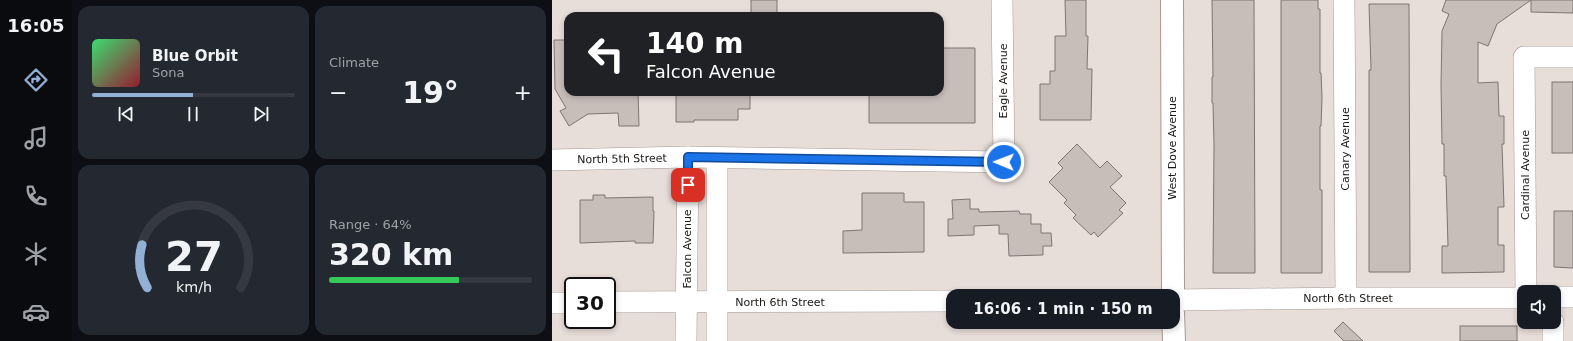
<!DOCTYPE html>
<html lang="en">
<head>
<meta charset="utf-8">
<style>
  :root { --surface:#171b24; --page:#242831; --text:#f1f3f6; --muted:#9ea1a6; --line:#363941; --accent:#92b0d5 }
  body { margin:0; font-family:"DejaVu Sans",sans-serif; background:var(--page); color:var(--text); height:100vh; display:flex; flex-direction:column; font-size:15px; white-space:nowrap }
  * { box-sizing:border-box; margin:0 }
  p { font-size:13px; color:var(--muted) }
  .icon { flex:none; width:22px; height:22px; fill:none; stroke:currentColor; stroke-width:2; stroke-linecap:round; stroke-linejoin:round }
  .map { position:relative; flex:1; overflow:hidden }
  .sheet { display:flex; flex-direction:column; gap:6px; padding:6px; background:#0d0f14; width:480px }
  .sheet>* { flex:none }
  .guide { position:absolute; left:12px; top:12px; width:380px; height:84px; border-radius:12px; box-shadow:0 2px 6px #0003; background:#202124; color:#fff; overflow:hidden }
  .controls { position:absolute; left:965px; top:285px; display:grid; gap:8px }
  .controls a { display:grid; place-items:center; width:44px; height:44px; border-radius:8px; background:var(--surface); box-shadow:0 2px 6px #0003; font-size:20px }
  .speed { position:absolute; left:12px; top:277px; display:flex; gap:8px; font-size:20px; font-weight:700; text-align:center }
  .speed>* { display:grid; place-content:center; width:52px; height:52px; border-radius:50%; background:var(--surface); box-shadow:0 2px 6px #0003; line-height:1 }
  .speed .limit { border:2px solid #111; border-radius:6px; background:#fff; color:#111 }
  .pin { position:absolute; display:grid; place-items:center; width:34px; height:34px; color:#fff; margin:-17px; border-radius:8px; box-shadow:0 2px 6px #0006 }
  .me { position:absolute; width:44px; margin:-22px; rotate:271deg; stroke-linejoin:round; filter:drop-shadow(0 0 3px #0008) }
  .turn { display:flex; align-items:center; gap:14px; height:84px; padding:0 16px; font-size:18px }
  .turn .icon { width:52px; height:52px; stroke-width:2.5 }
  .turn b { display:block; font-size:28px; line-height:34px }
  .big { font-size:30px; font-weight:700; line-height:1.1 }
  .sheet .card { flex:1; display:flex; flex-direction:column; justify-content:center; gap:6px; min-width:0; padding:0 14px; border-radius:12px; background:var(--page) }
  .sheet .dial { align-items:center; gap:0 }
  .dial svg { height:104px; overflow:visible; fill:none; stroke:var(--line); stroke-width:7; stroke-linecap:round; text-anchor:middle }
  .dial text { fill:var(--text); stroke:none }
  .song { display:flex; align-items:center; gap:12px }
  .cover { width:48px; height:48px; border-radius:6px; background:linear-gradient(135deg,hsl(140 70% 55%),hsl(350 70% 35%)) }
  .played { height:4px; border-radius:2px; background:linear-gradient(90deg,var(--accent) 50%,var(--line) 50%) }
  .keys { display:flex; justify-content:space-around; direction:ltr }
  .heat { display:flex; justify-content:space-between; align-items:center; font-size:22px; direction:ltr }
  .charge { height:6px; border-radius:3px; background:linear-gradient(90deg,#34c759 64%,var(--line) 0) }
  .sheet .tiles { flex:1; display:grid; gap:6px; grid-template-columns:repeat(2,1fr) }
  .trip { position:absolute; left:394px; top:289px; width:234px; height:40px; border-radius:12px; background:var(--surface); box-shadow:0 2px 6px #0003; font-weight:700; line-height:40px; text-align:center }
  main { display:flex; flex:1; min-height:0 }
  .tab-bar { display:flex; flex-direction:column; width:72px; justify-content:space-around; align-items:center; background:#090b0e; color:var(--muted) }
  .tab-bar .icon { width:28px; height:28px }
  .tab-bar .active { color:var(--accent) }
  .tab-bar b { font-size:18px; color:var(--text) }
  .map>svg:first-child { display:block }
</style>
</head>
<body>
<main>
<nav class="tab-bar">
<b>16:05</b>
<svg class="icon active" aria-label="directions" viewBox="0 0 24 24"><path d="M12 3l9 9-9 9-9-9zM9 14v-3h6M13 9l2 2-2 2"/></svg>
<svg class="icon" aria-label="music" viewBox="0 0 24 24"><path d="M9 18V5l10-2v13"/><circle cx="6" cy="18" r="3"/><circle cx="16" cy="16" r="3"/></svg>
<svg class="icon" aria-label="phone" viewBox="0 0 24 24"><path d="M5 4h4l2 5-3 2q2 4 5 5l2-3 5 2v4C11 20 4 13 5 4z"/></svg>
<svg class="icon" aria-label="climate" viewBox="0 0 24 24"><path d="M12 3v18M4 7l16 10M4 17L20 7"/></svg>
<svg class="icon" aria-label="car" viewBox="0 0 24 24"><path d="M5 17H2v-5l4-1 3-4h7l3 4 3 1v5h-3M9 17h6M6 11h13"/><circle cx="7" cy="17" r="2"/><circle cx="17" cy="17" r="2"/></svg>
</nav>
<section class="sheet">
<div class="tiles">
<div class="card">
<div class="song"><i class="cover"></i><div><b>Blue Orbit</b><p>Sona</p></div></div>
<div class="played"></div>
<div class="keys"><svg class="icon" aria-label="previous" viewBox="0 0 24 24"><path d="M18 5L8 12l10 7zM5 5v14"/></svg><svg class="icon" aria-label="pause" viewBox="0 0 24 24"><path d="M8 5v14M16 5v14"/></svg><svg class="icon" aria-label="next" viewBox="0 0 24 24"><path d="M6 5l10 7-10 7zM19 5v14"/></svg></div>
</div>
<div class="card"><p>Climate</p>
<div class="heat"><a>−</a><b class="big">19°</b><a>+</a></div>
</div>
<div class="card dial"><svg viewBox="0 0 100 80">
<path d="M14 69A42 42 0 1 1 86 69"/>
<path d="M14 69A42 42 0 0 1 10 36" stroke="#92b0d5"/>
<text x="50" y="56" font-size="32" font-weight="700">27</text>
<text x="50" y="72" font-size="11">km/h</text>
</svg></div>
<div class="card"><p>Range · 64%</p><b class="big">320 km</b><div class="charge"></div></div>
</div>
</section>
<div class="map">
<svg width="1021" height="341" viewBox="0 0 1021 341">
  <rect width="100%" height="100%" fill="#e7ddd9"/>
  <g fill="#c7bdb9" stroke="#7e7571">
    <rect x="199" y="0" width="26" height="16"/>
    <path d="M 513,0 L 534,0 L 534,36 L 536,36 L 535,69 L 540,69 L 539,120 L 488,120 L 488,84 L 498,84 L 498,71 L 503,71 L 503,36 L 514,36 Z"/>
    <path d="M 660,0 L 702,0 L 703,273 L 661,273 L 662,145 L 661,103 L 660,103 L 660,77 L 661,77 Z"/>
    <path d="M 729,0 L 766,0 L 766,9 L 768,9 L 768,73 L 769,73 L 770,98 L 769,126 L 768,126 L 768,190 L 770,190 L 770,273 L 729,273 Z"/>
    <path d="M 894,0 L 1021,0 L 1021,13 L 979,12 L 979,0 L 945,24 L 936,46 L 926,42 L 926,83 L 946,82 L 947,116 L 952,116 L 952,144 L 950,144 L 952,207 L 946,207 L 946,245 L 952,245 L 952,272 L 890,273 L 890,246 L 896,246 L 894,176 L 892,176 L 892,144 L 890,144 L 889,85 L 890,31 L 897,14 L 890,11 Z"/>
    <path d="M 817,4 L 857,4 L 858,272 L 817,272 L 817,70 L 819,70 Z"/>
    <path d="M 2,40 L 16,40 L 16,92 L 86,92 L 87,126 L 67,126 L 66,113 L 36,114 L 17,126 L 8,111 L 14,108 L 3,89 Z"/>
    <path d="M 388,48 L 423,48 L 423,123 L 317,123 L 317,92 L 388,92 Z"/>
    <rect x="1000" y="82" width="21" height="71"/>
    <path d="M 124,92 L 198,92 L 198,109 L 186,109 L 186,120 L 142,120 L 142,122 L 124,122 Z"/>
    <path d="M 525,144 L 548,168 L 555,161 L 570,176 L 558,187 L 574,203 L 567,210 L 571,213 L 546,237 L 542,232 L 539,235 L 521,218 L 524,215 L 512,203 L 515,200 L 497,182 L 511,168 L 506,163 Z"/>
    <path d="M 310,193 L 352,193 L 352,202 L 372,202 L 372,252 L 291,253 L 291,231 L 310,230 Z"/>
    <path d="M 41,195 L 53,195 L 53,198 L 101,197 L 101,211 L 102,211 L 101,243 L 83,243 L 83,241 L 28,243 L 28,200 L 41,200 Z"/>
    <path d="M 418,199 L 418,209 L 427,209 L 427,212 L 467,211 L 468,214 L 479,214 L 479,224 L 489,224 L 489,233 L 499,233 L 500,246 L 491,246 L 491,255 L 457,256 L 456,234 L 447,234 L 447,225 L 422,226 L 422,235 L 396,236 L 396,219 L 401,219 L 400,200 Z"/>
    <path d="M 1002,211 L 1021,211 L 1021,268 L 1002,267 Z"/>
    <path d="M 791,322 L 811,341 L 792,341 L 782,331 Z"/>
    <rect x="908" y="326" width="57" height="15"/>
  </g>
  <g fill="none" stroke-linecap="round" stroke-linejoin="round">
    <defs>
      <g id="minor">
        <path d="M 792,0 L 794,298"/>
        <path d="M 165,158 L 165,341"/>
        <path d="M 0,160 L 136,157 L 452,162 L 450,0"/>
        <path d="M 974,292 L 972,57 L 1021,57"/>
        <path d="M 1002,297 L 1021,297"/>
        <path d="M 621,300 L 794,298 L 972,298"/>
        <path d="M 55,302 L 401,301"/>
        <path d="M 0,303 L 21,303"/>
        <path d="M 134,341 L 136,157"/>
        <path d="M 1001,341 L 1001,322"/>
      </g>
      <g id="major">
        <path d="M 620,0 L 621,296"/>
        <path d="M 621,313 L 622,341"/>
      </g>
    </defs>
    <use href="#minor" stroke="#a39995" stroke-width="22"/>
    <use href="#major" stroke="#a39995" stroke-width="24"/>
    <use href="#minor" stroke="#fff" stroke-width="21"/>
    <use href="#major" stroke="#fff" stroke-width="22"/>
  </g>
  <g fill="none" stroke-linecap="round" stroke-linejoin="round">
    <defs>
      <path id="route" d="M 136,185 L 136,157 L 452,162"/>
    </defs>
    <use href="#route" stroke="#114b97" stroke-width="10"/>
    <use href="#route" stroke="#1a73e8" stroke-width="7"/>
  </g>
  <g text-anchor="middle" dominant-baseline="central" stroke-width="3" stroke-linejoin="round" paint-order="stroke">
    <g font-size="11" fill="#1a1715" stroke="#fff">
      <text transform="translate(451 81) rotate(-90)">Eagle Avenue</text>
      <text transform="translate(620 148) rotate(-90)">West Dove Avenue</text>
      <text transform="translate(793 149) rotate(-90)">Canary Avenue</text>
      <text transform="translate(70 159) rotate(-1)">North 5th Street</text>
      <text transform="translate(973 175) rotate(-90)">Cardinal Avenue</text>
      <text transform="translate(135 249) rotate(-90)">Falcon Avenue</text>
      <text x="796" y="298">North 6th Street</text>
      <text x="228" y="302">North 6th Street</text>
    </g>
  </g>
</svg>
<div class="controls">
<a><svg class="icon" aria-label="sound" viewBox="0 0 24 24"><path d="M4 9h4l5-4v14l-5-4H4zM17 9q2 3 0 6"/></svg></a>
</div>
<div class="speed"><div class="limit">30</div></div>
<div class="pin" style="left:136px;top:185px;background:#d93025"><svg class="icon" aria-label="arrive" viewBox="0 0 24 24"><path d="M6 21V4h12l-3 4 3 4H6"/></svg></div>
<svg class="me" style="left:452px;top:162px" viewBox="-20 -20 40 40"><circle r="17" fill="#1a73e8" stroke="#fff" stroke-width="3"/><path d="M0-11L8 9 0 5-8 9z" fill="#fff"/></svg>
<div class="trip">16:06 · 1 min · 150 m</div>
<div class="guide">
<div class="turn"><svg class="icon" aria-label="left" viewBox="0 0 24 24"><path d="M17 20v-9H6M10 6l-5 5 5 5"/></svg><div><b>140 m</b>Falcon Avenue</div></div>
</div>
</div>
</main>
</body>
</html>
